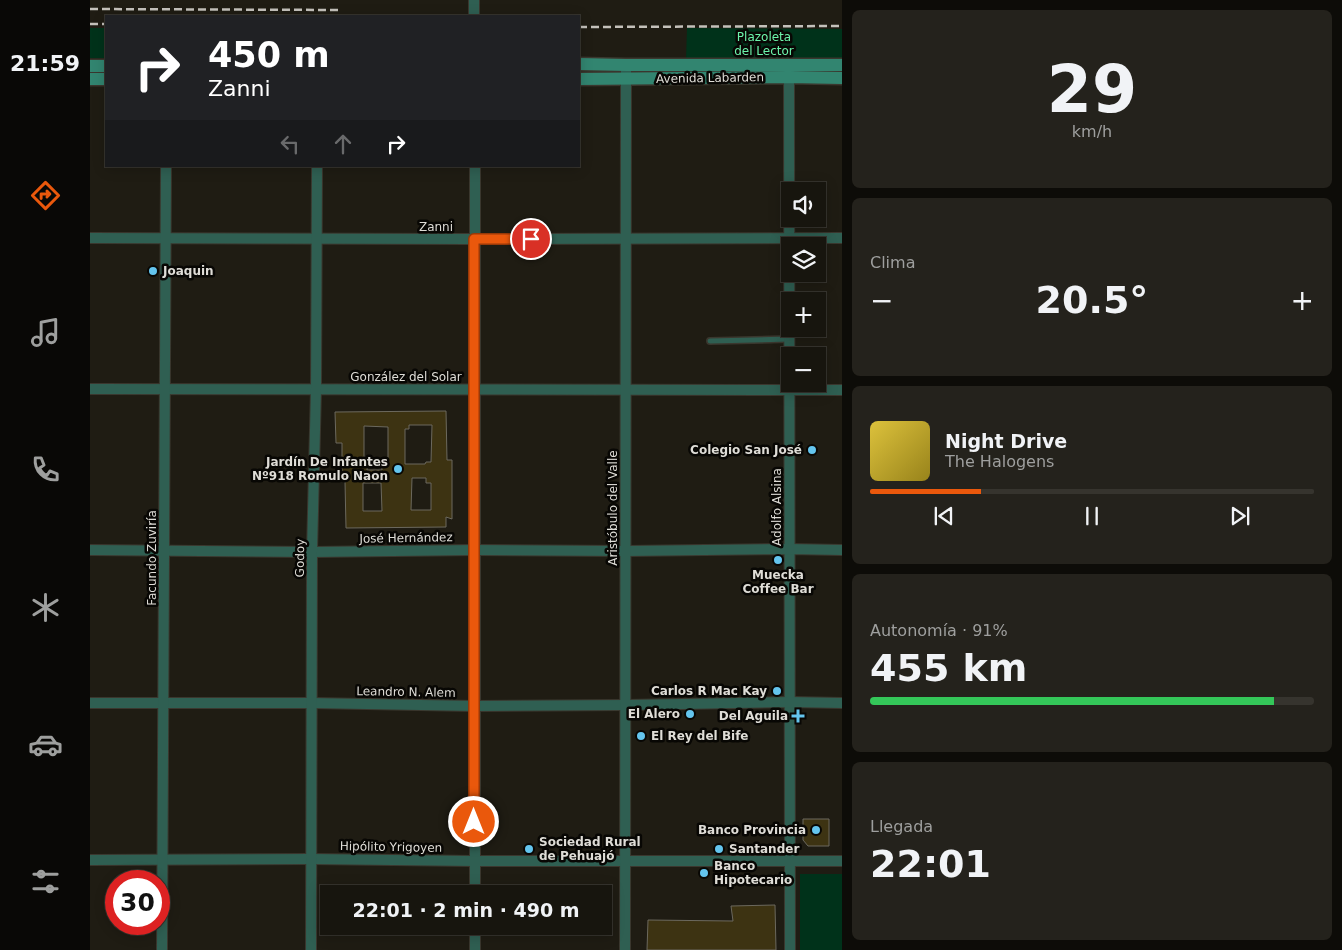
<!DOCTYPE html>
<html lang="es">
<head>
<meta charset="utf-8">
<style>
  :root { --surface:#17150e; --page:#24221c; --text:#f1f3f6; --muted:#9e9f9e; --line:#36342e; --accent:#ea580c }
  body { margin:0; font-family:"DejaVu Sans",sans-serif; background:var(--page); color:var(--text); height:100vh; display:flex; flex-direction:column; font-size:19px; white-space:nowrap }
  * { box-sizing:border-box; margin:0 }
  p { font-size:16px; color:var(--muted) }
  .icon { flex:none; width:28px; height:28px; fill:none; stroke:currentColor; stroke-width:2; stroke-linecap:round; stroke-linejoin:round }
  .map { position:relative; flex:1; overflow:hidden }
  .details { display:flex; flex-direction:column; gap:10px; padding:10px; background:#0d0c08; width:500px }
  .details>* { flex:none }
  .top-card { position:absolute; left:15px; top:15px; width:475px; height:152px; border-radius:0px; box-shadow:0 2px 12px #0003,0 0 0 1px var(--line); background:#202124; color:#fff; overflow:hidden }
  .controls { position:absolute; left:691px; top:182px; display:grid; gap:10px }
  .controls a { display:grid; place-items:center; width:45px; height:45px; border-radius:0px; background:var(--surface); box-shadow:0 2px 12px #0003,0 0 0 1px var(--line); font-size:25px }
  .speed { position:absolute; left:15px; top:870px; display:flex; gap:10px; font-size:25px; font-weight:700; text-align:center }
  .speed>* { display:grid; place-content:center; width:65px; height:65px; border-radius:50%; background:var(--surface); box-shadow:0 2px 12px #0003,0 0 0 1px var(--line); line-height:1 }
  .speed .limit { border:8px solid #d22; background:#fff; color:#111 }
  .pin { position:absolute; display:grid; place-items:center; width:42px; height:42px; color:#fff; margin:-21px; border:2px solid #fff; border-radius:50%; box-shadow:0 1px 5px #0007 }
  .me { position:absolute; width:55px; margin:-28px; rotate:0deg; stroke-linejoin:round; filter:drop-shadow(0 0 4px #0008) }
  .turn { display:flex; align-items:center; gap:18px; height:105px; padding:0 20px; font-size:22px }
  .turn .icon { width:65px; height:65px; stroke-width:2.5 }
  .turn b { display:block; font-size:35px; line-height:42px }
  .lanes { display:flex; align-items:center; height:48px; padding:0 20px; background:#0003; justify-content:center; gap:25px; direction:ltr }
  .lanes .off { opacity:.35 }
  .big { font-size:38px; font-weight:700; line-height:1.1 }
  .details .tile { flex:1; display:flex; flex-direction:column; justify-content:center; gap:8px; min-width:0; padding:0 18px; border-radius:8px; background:var(--page) }
  .details .dial { align-items:center; gap:0 }
  .dial b { font-size:65px; line-height:1 }
  .song { display:flex; align-items:center; gap:15px }
  .cover { width:60px; height:60px; border-radius:8px; background:linear-gradient(135deg,hsl(50 70% 55%),hsl(50 70% 35%)) }
  .played { height:5px; border-radius:2px; background:linear-gradient(90deg,var(--accent) 25%,var(--line) 25%) }
  .keys { display:flex; justify-content:space-around; direction:ltr }
  .heat { display:flex; justify-content:space-between; align-items:center; font-size:28px; direction:ltr }
  .charge { height:8px; border-radius:4px; background:linear-gradient(90deg,#34c759 91%,var(--line) 0) }
  .trip { position:absolute; left:230px; top:885px; width:292px; height:50px; border-radius:0px; background:var(--surface); box-shadow:0 2px 12px #0003,0 0 0 1px var(--line); font-weight:700; line-height:50px; text-align:center }
  main { display:flex; flex:1; min-height:0 }
  .tab-bar { display:flex; flex-direction:column; width:90px; justify-content:space-around; align-items:center; background:#090806; color:var(--muted) }
  .tab-bar .icon { width:35px; height:35px }
  .tab-bar .active { color:var(--accent) }
  .tab-bar b { font-size:22px; color:var(--text) }
  .map>svg:first-child { display:block }
</style>
</head>
<body>
<main>
<nav class="tab-bar">
<b>21:59</b>
<svg class="icon active" aria-label="directions" viewBox="0 0 24 24"><path d="M12 3l9 9-9 9-9-9zM9 14v-3h6M13 9l2 2-2 2"/></svg>
<svg class="icon" aria-label="music" viewBox="0 0 24 24"><path d="M9 18V5l10-2v13"/><circle cx="6" cy="18" r="3"/><circle cx="16" cy="16" r="3"/></svg>
<svg class="icon" aria-label="phone" viewBox="0 0 24 24"><path d="M5 4h4l2 5-3 2q2 4 5 5l2-3 5 2v4C11 20 4 13 5 4z"/></svg>
<svg class="icon" aria-label="climate" viewBox="0 0 24 24"><path d="M12 3v18M4 7l16 10M4 17L20 7"/></svg>
<svg class="icon" aria-label="car" viewBox="0 0 24 24"><path d="M5 17H2v-5l4-1 3-4h7l3 4 3 1v5h-3M9 17h6M6 11h13"/><circle cx="7" cy="17" r="2"/><circle cx="17" cy="17" r="2"/></svg>
<svg class="icon" aria-label="filters" viewBox="0 0 24 24"><path d="M4 7h16M4 17h16"/><circle cx="9" cy="7" r="2"/><circle cx="15" cy="17" r="2"/></svg>
</nav>
<div class="map">
<svg width="752" height="950" viewBox="0 0 752 950">
  <rect width="100%" height="100%" fill="#1f1c13"/>
  <g fill="#00321a">
    <rect x="0" y="28" width="16" height="30"/>
    <path d="M 597,28 L 752,29 L 752,60 L 596,59 Z"/>
    <rect x="710" y="874" width="42" height="76"/>
  </g>
  <g fill="#3d3312" stroke="#6c695e" fill-rule="evenodd">
    <path d="M 356,411 L 357,460 L 362,460 L 362,519 L 356,517 L 356,527 L 256,528 L 255,481 L 252,481 L 252,443 L 246,443 L 245,412 ZM 319,425 L 342,425 L 341,462 L 336,462 L 335,464 L 315,464 L 315,429 L 319,429 ZM 274,426 L 298,427 L 298,464 L 292,464 L 292,470 L 277,470 L 277,464 L 274,464 ZM 322,478 L 336,478 L 336,483 L 341,483 L 341,510 L 321,510 ZM 273,483 L 291,483 L 292,511 L 273,511 Z"/>
    <path d="M 713,819 L 739,819 L 739,846 L 718,846 L 713,840 Z"/>
    <path d="M 685,905 L 686,950 L 557,950 L 558,920 L 643,921 L 641,906 Z"/>
  </g>
  <g fill="none" stroke-linecap="round" stroke-linejoin="round">
    <defs>
      <path id="lane" d="M 620,341 L 699,339"/>
      <g id="street">
        <path d="M 384,16 L 384,0"/>
        <path d="M 699,71 L 700,950"/>
        <path d="M 0,238 L 384,239 L 752,238"/>
        <path d="M 0,389 L 752,390"/>
        <path d="M 0,550 L 222,552 L 384,550 L 536,551 L 699,549 L 752,550"/>
        <path d="M 0,703 L 222,703 L 384,706 L 536,705 L 700,702 L 752,703"/>
        <path d="M 0,860 L 221,859 L 384,861 L 752,861"/>
        <path d="M 385,894 L 385,166"/>
        <path d="M 385,926 L 385,950"/>
        <path d="M 72,950 L 76,166"/>
        <path d="M 221,950 L 222,552 L 226,389 L 227,166"/>
        <path d="M 535,950 L 536,71"/>
      </g>
      <g id="secondary">
        <path d="M 489,64 L 536,65 L 752,65"/>
        <path d="M 0,66 L 16,66"/>
        <path d="M 0,79 L 16,79"/>
        <path d="M 489,79 L 699,77 L 752,78"/>
      </g>
    </defs>
    <use href="#lane" stroke="#3a372e" stroke-width="8"/>
    <use href="#street" stroke="#3a372e" stroke-width="12"/>
    <use href="#secondary" stroke="#3a372e" stroke-width="15"/>
    <use href="#lane" stroke="#2f5f52" stroke-width="5"/>
    <use href="#street" stroke="#2f5f52" stroke-width="10"/>
    <use href="#secondary" stroke="#328570" stroke-width="12"/>
    <g stroke="#c4c1bb" stroke-width="2.5" stroke-dasharray="8 4" stroke-linecap="butt">
      <path d="M 0,9 L 248,10"/>
      <path d="M 0,24 L 16,24"/>
      <path d="M 489,27 L 752,26"/>
    </g>
  </g>
  <g fill="none" stroke-linecap="round" stroke-linejoin="round">
    <defs>
      <path id="route" d="M 384,822 L 384,239 L 441,239"/>
    </defs>
    <use href="#route" stroke="#983908" stroke-width="12"/>
    <use href="#route" stroke="#ea580c" stroke-width="9"/>
  </g>
  <g fill="#64c5ee" stroke="#080704" stroke-width="2">
    <circle cx="63" cy="271" r="5"/>
    <circle cx="722" cy="450" r="5"/>
    <circle cx="308" cy="469" r="5"/>
    <circle cx="688" cy="560" r="5"/>
    <circle cx="687" cy="691" r="5"/>
    <circle cx="600" cy="714" r="5"/>
    <path d="M705.5 708.5h5v5h5v5h-5v5h-5v-5h-5v-5h5z"/>
    <circle cx="551" cy="736" r="5"/>
    <circle cx="726" cy="830" r="5"/>
    <circle cx="439" cy="849" r="5"/>
    <circle cx="629" cy="849" r="5"/>
    <circle cx="614" cy="873" r="5"/>
  </g>
  <g text-anchor="middle" dominant-baseline="central" stroke-width="5" stroke-linejoin="round" paint-order="stroke">
    <g font-size="12" fill="#6cf4ab" stroke="#080704">
      <text x="674" y="37">Plazoleta<tspan x="674" dy="14">del Lector</tspan></text>
    </g>
    <g font-size="12" fill="#dfddd7" stroke="#080704">
      <text transform="translate(620 78) rotate(-1)">Avenida Labarden</text>
      <text x="346" y="227">Zanni</text>
      <text x="316" y="377">González del Solar</text>
      <text transform="translate(687 507) rotate(-90)">Adolfo Alsina</text>
      <text transform="translate(523 508) rotate(-90)">Aristóbulo del Valle</text>
      <text transform="translate(316 538) rotate(-1)">José Hernández</text>
      <text transform="translate(62 558) rotate(-90)">Facundo Zuviría</text>
      <text transform="translate(210 558) rotate(-89)">Godoy</text>
      <text transform="translate(316 692) rotate(1)">Leandro N. Alem</text>
      <text transform="translate(301 847) rotate(1)">Hipólito Yrigoyen</text>
    </g>
    <g font-size="12" font-weight="bold" fill="#dfddd7" stroke="#080704" text-anchor="end">
      <text x="73" y="271" text-anchor="start">Joaquin</text>
      <text x="712" y="450">Colegio San José</text>
      <text x="298" y="462">Jardín De Infantes<tspan x="298" dy="14">Nº918 Romulo Naon</tspan></text>
      <text x="688" y="575" text-anchor="middle">Muecka<tspan x="688" dy="14">Coffee Bar</tspan></text>
      <text x="677" y="691">Carlos R Mac Kay</text>
      <text x="590" y="714">El Alero</text>
      <text x="698" y="716">Del Aguila</text>
      <text x="561" y="736" text-anchor="start">El Rey del Bife</text>
      <text x="716" y="830">Banco Provincia</text>
      <text x="449" y="842" text-anchor="start">Sociedad Rural<tspan x="449" dy="14">de Pehuajó</tspan></text>
      <text x="639" y="849" text-anchor="start">Santander</text>
      <text x="624" y="866" text-anchor="start">Banco<tspan x="624" dy="14">Hipotecario</tspan></text>
    </g>
  </g>
</svg>
<div class="controls">
<a><svg class="icon" aria-label="sound" viewBox="0 0 24 24"><path d="M4 9h4l5-4v14l-5-4H4zM17 9q2 3 0 6"/></svg></a>
<a><svg class="icon" aria-label="layers" viewBox="0 0 24 24"><path d="M12 4l9 5-9 5-9-5zM3 14l9 5 9-5"/></svg></a>
<a>+</a>
<a>−</a>
</div>
<div class="speed"><div class="limit">30</div></div>
<div class="pin" style="left:441px;top:239px;background:#d93025"><svg class="icon" aria-label="arrive" viewBox="0 0 24 24"><path d="M6 21V4h12l-3 4 3 4H6"/></svg></div>
<svg class="me" style="left:384px;top:822px" viewBox="-20 -20 40 40"><circle r="17" fill="#ea580c" stroke="#fff" stroke-width="3"/><path d="M0-11L8 9 0 5-8 9z" fill="#fff"/></svg>
<div class="trip">22:01 · 2 min · 490 m</div>
<div class="top-card">
<div class="turn"><svg class="icon" aria-label="right" viewBox="0 0 24 24"><path d="M7 20v-9h11M14 6l5 5-5 5"/></svg><div><b>450 m</b>Zanni</div></div>
<div class="lanes"><svg class="icon off" aria-label="left" viewBox="0 0 24 24"><path d="M17 20v-9H6M10 6l-5 5 5 5"/></svg><svg class="icon off" aria-label="ahead" viewBox="0 0 24 24"><path d="M12 20V5M6 11l6-6 6 6"/></svg><svg class="icon" aria-label="right" viewBox="0 0 24 24"><path d="M7 20v-9h11M14 6l5 5-5 5"/></svg></div>
</div>
</div>
<section class="details">
<div class="tile dial"><b>29</b><p>km/h</p></div>
<div class="tile"><p>Clima</p>
<div class="heat"><a>−</a><b class="big">20.5°</b><a>+</a></div>
</div>
<div class="tile">
<div class="song"><i class="cover"></i><div><b>Night Drive</b><p>The Halogens</p></div></div>
<div class="played"></div>
<div class="keys"><svg class="icon" aria-label="previous" viewBox="0 0 24 24"><path d="M18 5L8 12l10 7zM5 5v14"/></svg><svg class="icon" aria-label="pause" viewBox="0 0 24 24"><path d="M8 5v14M16 5v14"/></svg><svg class="icon" aria-label="next" viewBox="0 0 24 24"><path d="M6 5l10 7-10 7zM19 5v14"/></svg></div>
</div>
<div class="tile"><p>Autonomía · 91%</p><b class="big">455 km</b><div class="charge"></div></div>
<div class="tile"><p>Llegada</p><b class="big">22:01</b></div>
</section>
</main>
</body>
</html>
